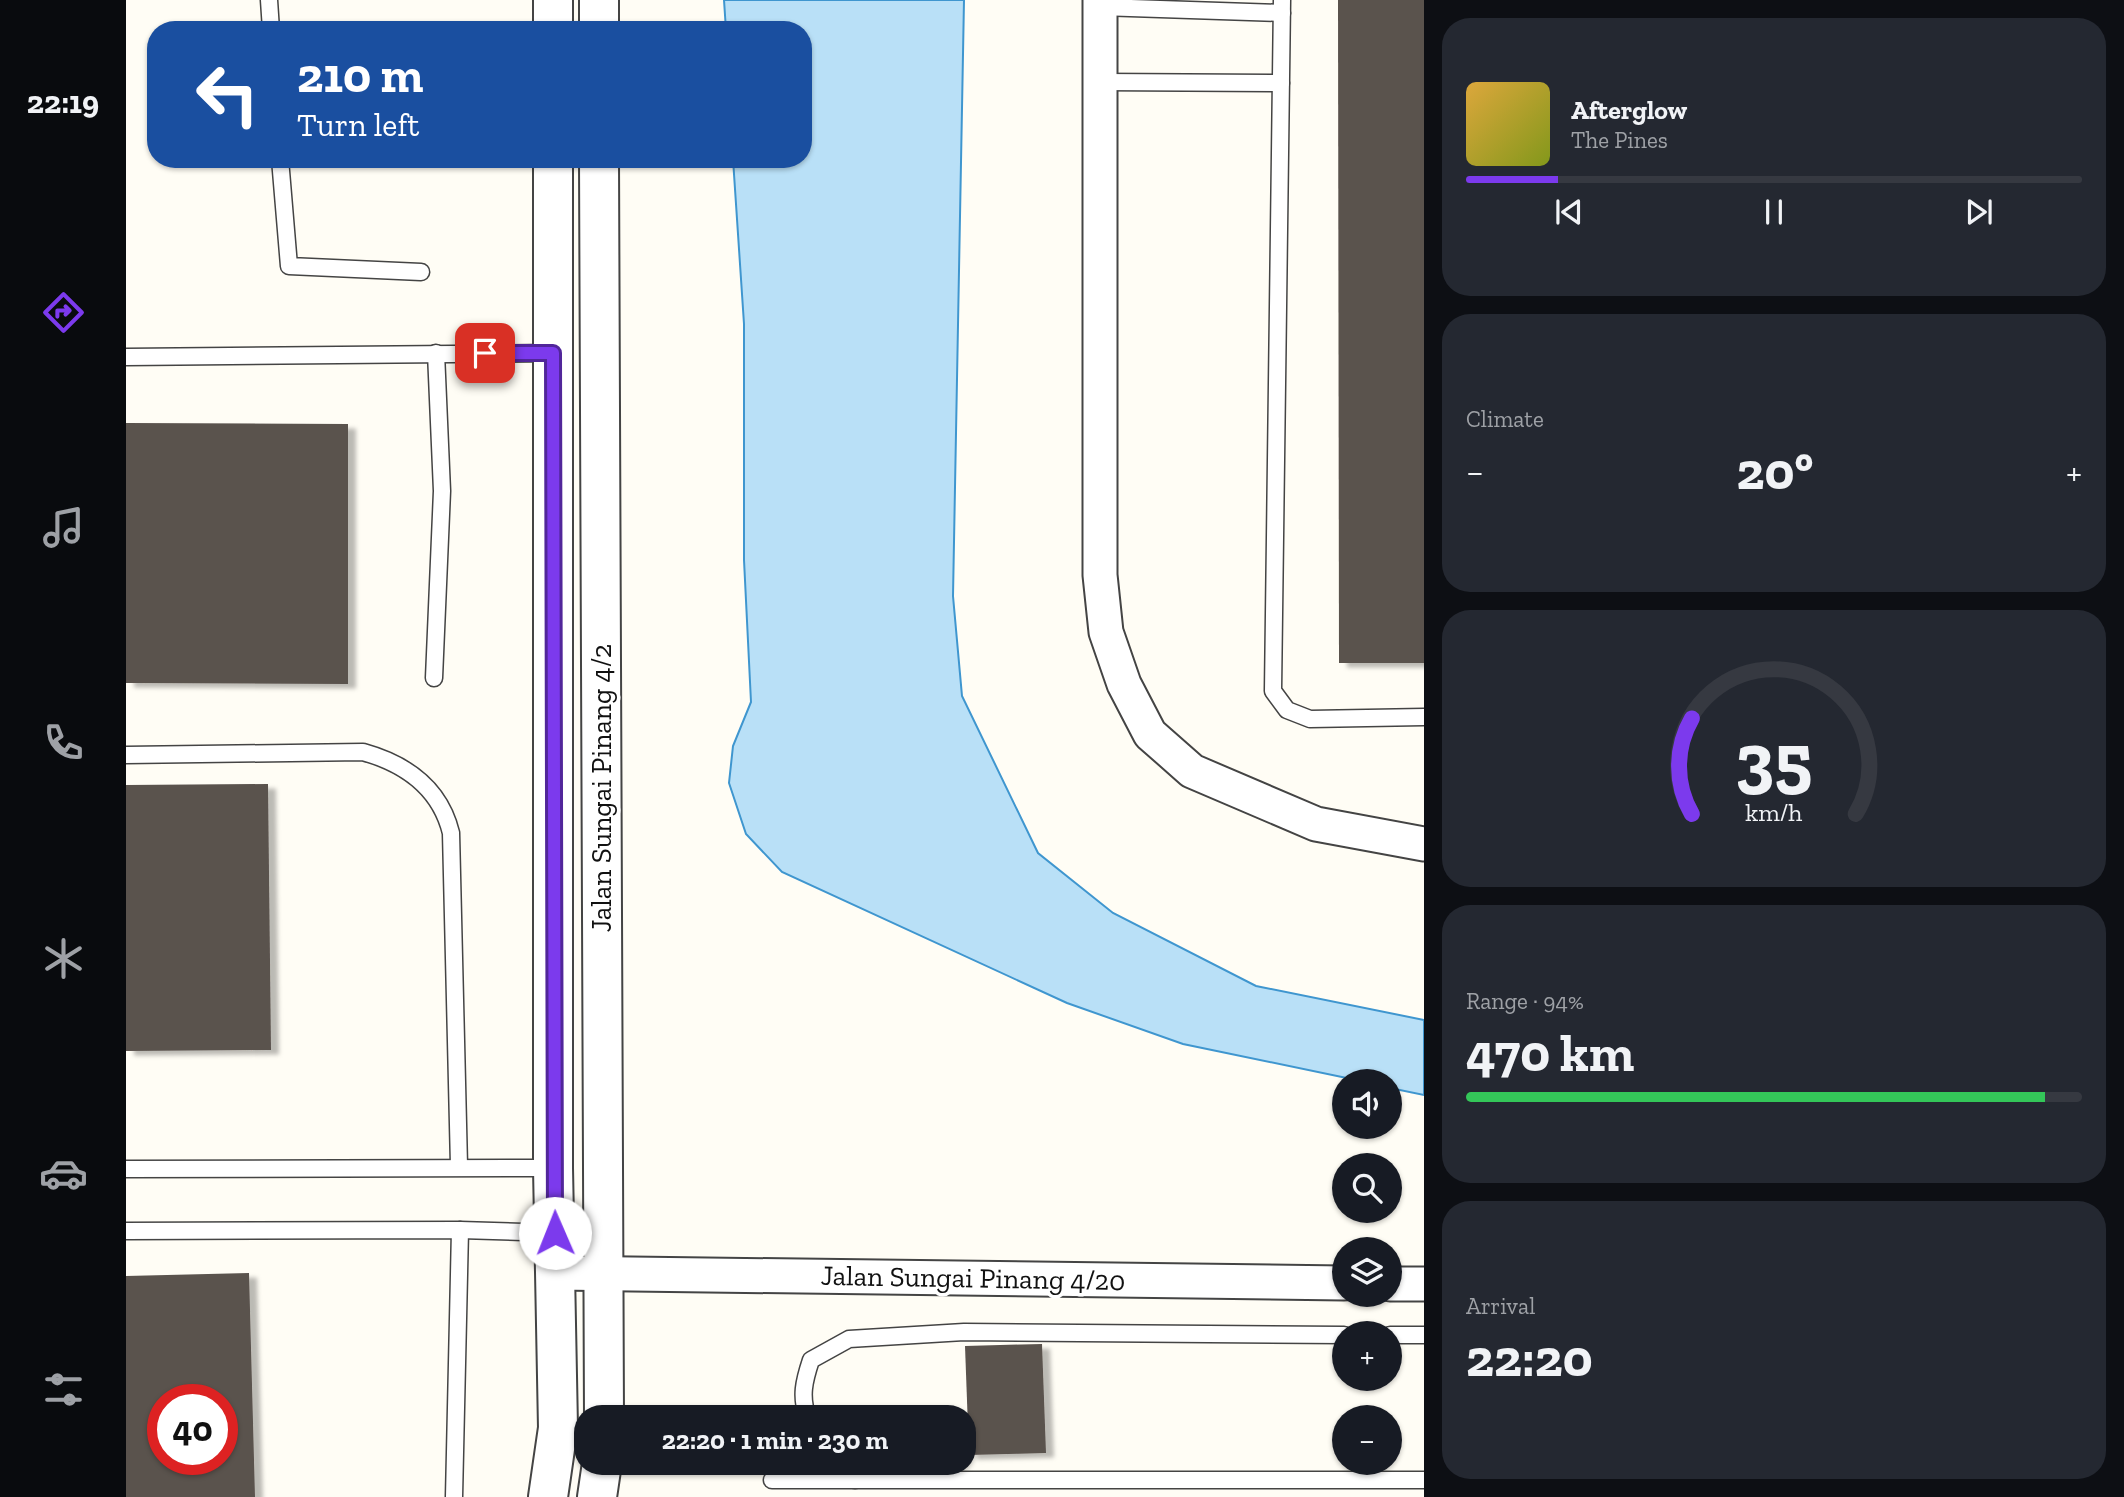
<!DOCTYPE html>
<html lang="en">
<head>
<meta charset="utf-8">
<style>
  :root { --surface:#171b24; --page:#242831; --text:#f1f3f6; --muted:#9ea1a6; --line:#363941; --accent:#7c3aed }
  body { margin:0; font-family:"Zilla Slab",serif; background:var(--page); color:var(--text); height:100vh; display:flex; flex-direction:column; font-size:26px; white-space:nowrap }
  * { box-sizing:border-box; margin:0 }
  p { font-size:23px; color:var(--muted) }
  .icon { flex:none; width:38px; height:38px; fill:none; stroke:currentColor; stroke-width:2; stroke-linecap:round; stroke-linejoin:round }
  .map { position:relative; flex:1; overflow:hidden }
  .side { display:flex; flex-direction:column; gap:18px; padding:18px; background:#0d0f14; width:700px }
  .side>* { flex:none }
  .top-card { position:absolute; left:21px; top:21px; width:665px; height:147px; border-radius:28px; box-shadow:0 2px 5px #0004; background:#1a4fa0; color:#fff; overflow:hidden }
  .controls { position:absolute; left:1206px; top:1069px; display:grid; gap:14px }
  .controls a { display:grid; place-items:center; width:70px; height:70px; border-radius:50%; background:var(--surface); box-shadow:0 2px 5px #0004; font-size:35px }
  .speed { position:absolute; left:21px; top:1384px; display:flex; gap:14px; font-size:35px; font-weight:700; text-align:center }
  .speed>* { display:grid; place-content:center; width:91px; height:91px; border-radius:50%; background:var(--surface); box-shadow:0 2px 5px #0004; line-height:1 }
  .speed .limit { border:10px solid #d22; background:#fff; color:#111 }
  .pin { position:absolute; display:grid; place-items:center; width:60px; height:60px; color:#fff; margin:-30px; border-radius:14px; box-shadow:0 4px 10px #0006 }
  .me { position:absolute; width:77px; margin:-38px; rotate:359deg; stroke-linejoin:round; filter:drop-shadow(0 0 5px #0008) }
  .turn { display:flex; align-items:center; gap:24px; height:147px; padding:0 35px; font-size:32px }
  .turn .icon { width:91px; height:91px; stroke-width:2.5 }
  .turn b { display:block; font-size:49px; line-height:60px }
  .big { font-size:52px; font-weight:700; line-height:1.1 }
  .side .tile { flex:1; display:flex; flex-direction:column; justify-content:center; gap:10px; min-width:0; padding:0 24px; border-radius:28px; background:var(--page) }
  .side .dial { align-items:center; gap:0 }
  .dial svg { height:182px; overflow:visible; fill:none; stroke:var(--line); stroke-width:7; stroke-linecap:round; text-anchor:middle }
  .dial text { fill:var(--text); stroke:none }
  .song { display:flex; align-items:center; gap:21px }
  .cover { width:84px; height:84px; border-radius:10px; background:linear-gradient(135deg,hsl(40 70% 55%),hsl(70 70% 35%)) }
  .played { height:7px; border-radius:4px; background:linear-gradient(90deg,var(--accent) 15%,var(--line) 15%) }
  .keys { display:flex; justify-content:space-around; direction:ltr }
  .heat { display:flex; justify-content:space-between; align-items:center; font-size:38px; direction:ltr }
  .charge { height:10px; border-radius:5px; background:linear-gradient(90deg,#34c759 94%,var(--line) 0) }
  .trip { position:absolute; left:448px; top:1405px; width:402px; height:70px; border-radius:28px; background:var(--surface); box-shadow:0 2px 5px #0004; font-weight:700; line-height:70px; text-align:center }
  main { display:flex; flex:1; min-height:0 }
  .dock { display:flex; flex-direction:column; width:126px; justify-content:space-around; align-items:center; background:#090b0e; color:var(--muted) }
  .dock .icon { width:49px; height:49px }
  .dock .on { color:var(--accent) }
  .dock b { font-size:32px; color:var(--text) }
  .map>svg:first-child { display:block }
</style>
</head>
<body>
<main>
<nav class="dock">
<b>22:19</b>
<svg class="icon on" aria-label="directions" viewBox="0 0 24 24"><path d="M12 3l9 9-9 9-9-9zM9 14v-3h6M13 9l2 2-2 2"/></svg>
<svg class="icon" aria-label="music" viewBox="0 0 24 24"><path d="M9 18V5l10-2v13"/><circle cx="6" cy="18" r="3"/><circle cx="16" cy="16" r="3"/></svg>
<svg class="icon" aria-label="phone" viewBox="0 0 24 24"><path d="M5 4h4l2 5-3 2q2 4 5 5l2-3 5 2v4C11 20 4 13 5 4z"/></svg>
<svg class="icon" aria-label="climate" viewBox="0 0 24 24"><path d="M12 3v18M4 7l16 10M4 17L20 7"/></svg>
<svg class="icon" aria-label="car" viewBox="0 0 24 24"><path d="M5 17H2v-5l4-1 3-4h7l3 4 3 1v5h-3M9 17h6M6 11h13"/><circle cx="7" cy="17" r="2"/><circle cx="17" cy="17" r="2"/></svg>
<svg class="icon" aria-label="filters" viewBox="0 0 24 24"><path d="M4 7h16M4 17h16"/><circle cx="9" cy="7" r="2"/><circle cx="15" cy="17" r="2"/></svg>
</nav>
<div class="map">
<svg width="1298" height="1497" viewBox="0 0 1298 1497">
  <defs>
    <filter id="shadow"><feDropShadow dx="8" dy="4.5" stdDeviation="2" flood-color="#0004"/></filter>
  </defs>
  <rect width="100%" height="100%" fill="#fffdf5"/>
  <path fill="#b9e0f7" stroke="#3f96cf" stroke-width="2" d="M 598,0 L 838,0 L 827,596 L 836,696 L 912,853 L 987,913 L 1130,986 L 1298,1020 L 1298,1095 L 1264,1088 L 1264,1082 L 1235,1081 L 1057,1044 L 941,1003 L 656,872 L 620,834 L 603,783 L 607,746 L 625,702 L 618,560 L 618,324 L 607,159 L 677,159 L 677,30 L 600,30 Z"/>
  <g fill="#5a524d" fill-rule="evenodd" filter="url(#shadow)">
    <path d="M 1212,0 L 1298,0 L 1298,663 L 1213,663 Z"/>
    <path d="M 0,423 L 222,424 L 222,684 L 0,683 Z"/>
    <path d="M 142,784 L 145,1050 L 0,1051 L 0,785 Z"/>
    <path d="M 123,1273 L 129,1497 L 0,1497 L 0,1276 ZM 37,1400 L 96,1400 L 96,1460 L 37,1460 Z"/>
    <path d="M 916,1344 L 920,1453 L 843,1455 L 839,1346 Z"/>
  </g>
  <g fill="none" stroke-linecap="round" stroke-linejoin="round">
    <defs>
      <g id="service">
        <path d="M 143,0 L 145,30"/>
        <path d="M 1156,0 L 1147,691 L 1161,710 L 1184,719 L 1298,717"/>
        <path d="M 974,7 L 1156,13"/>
        <path d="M 974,82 L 1155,83"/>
        <path d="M 154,159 L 163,266 L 295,272"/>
        <path d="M 0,357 L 427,353"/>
        <path d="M 308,678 L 316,491 L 310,353"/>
        <path d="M 0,755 L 237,752 C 280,764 314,788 325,833 L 333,1166"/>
        <path d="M 0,1169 L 427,1168"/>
        <path d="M 0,1231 L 334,1230 L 429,1233"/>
        <path d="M 1264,1335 L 1298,1335"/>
        <path d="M 682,1418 C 674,1397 678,1381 685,1360 L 723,1339 L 838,1332 L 1218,1335"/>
        <path d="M 711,1463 L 729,1480"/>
        <path d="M 646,1480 L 1298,1480"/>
        <path d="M 328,1497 L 334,1230"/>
      </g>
      <g id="minor">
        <path d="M 974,0 L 974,575 L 980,632 L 998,684 L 1024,734 L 1066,771 L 1190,824 L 1298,844"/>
        <path d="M 430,1273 L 1218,1283"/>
        <path d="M 1264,1284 L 1298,1284"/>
      </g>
      <g id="tertiary">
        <path d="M 427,0 L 427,30"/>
        <path d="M 473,0 L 473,30"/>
        <path d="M 473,159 L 478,1418"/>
        <path d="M 422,1497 L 432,1428 L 427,1168 L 427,159"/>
        <path d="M 471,1497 L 476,1463"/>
      </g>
    </defs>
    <use href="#service" stroke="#444" stroke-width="19"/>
    <use href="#minor" stroke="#444" stroke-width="37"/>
    <use href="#tertiary" stroke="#444" stroke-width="42"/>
    <use href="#service" stroke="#fff" stroke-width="16"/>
    <use href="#minor" stroke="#fff" stroke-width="33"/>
    <use href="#tertiary" stroke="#fff" stroke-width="38"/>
  </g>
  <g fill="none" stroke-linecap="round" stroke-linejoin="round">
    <defs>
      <path id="route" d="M 359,353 L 427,353 L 429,1233"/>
    </defs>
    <use href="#route" stroke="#51269a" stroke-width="18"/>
    <use href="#route" stroke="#7c3aed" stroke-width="12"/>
  </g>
  <g text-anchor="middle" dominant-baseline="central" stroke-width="7" stroke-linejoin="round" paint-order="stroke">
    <g font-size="28" fill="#111" stroke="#fff">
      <text transform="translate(475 788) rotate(-90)">Jalan Sungai Pinang 4/2</text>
      <text transform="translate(847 1278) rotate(1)">Jalan Sungai Pinang 4/20</text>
    </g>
  </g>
</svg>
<div class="controls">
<a><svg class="icon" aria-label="sound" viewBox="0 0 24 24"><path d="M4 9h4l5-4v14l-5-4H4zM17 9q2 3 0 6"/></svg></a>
<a><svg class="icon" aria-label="search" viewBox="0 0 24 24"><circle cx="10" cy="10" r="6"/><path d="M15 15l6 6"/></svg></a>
<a><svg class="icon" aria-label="layers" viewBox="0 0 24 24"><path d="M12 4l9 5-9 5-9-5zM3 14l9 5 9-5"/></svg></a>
<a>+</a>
<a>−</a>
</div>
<div class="speed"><div class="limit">40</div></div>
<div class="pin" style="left:359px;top:353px;background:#d93025"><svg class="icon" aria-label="arrive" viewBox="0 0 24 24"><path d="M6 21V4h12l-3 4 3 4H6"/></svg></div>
<svg class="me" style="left:429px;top:1233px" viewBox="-20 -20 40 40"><circle r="19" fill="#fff"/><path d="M0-13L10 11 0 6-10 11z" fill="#7c3aed"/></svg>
<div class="trip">22:20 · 1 min · 230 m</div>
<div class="top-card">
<div class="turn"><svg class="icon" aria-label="left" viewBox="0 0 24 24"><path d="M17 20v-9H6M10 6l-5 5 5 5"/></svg><div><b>210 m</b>Turn left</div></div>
</div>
</div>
<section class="side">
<div class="tile">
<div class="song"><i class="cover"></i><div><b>Afterglow</b><p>The Pines</p></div></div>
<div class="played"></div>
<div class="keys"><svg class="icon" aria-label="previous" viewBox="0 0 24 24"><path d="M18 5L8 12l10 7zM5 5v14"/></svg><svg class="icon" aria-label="pause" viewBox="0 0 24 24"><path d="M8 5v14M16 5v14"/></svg><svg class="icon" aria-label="next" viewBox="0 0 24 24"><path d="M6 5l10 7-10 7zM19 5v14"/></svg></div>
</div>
<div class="tile"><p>Climate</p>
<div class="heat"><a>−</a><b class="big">20°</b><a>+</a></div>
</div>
<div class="tile dial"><svg viewBox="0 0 100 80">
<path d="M14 69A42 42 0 1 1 86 69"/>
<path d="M14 69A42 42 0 0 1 14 27" stroke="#7c3aed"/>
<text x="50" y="56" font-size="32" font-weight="700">35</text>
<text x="50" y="72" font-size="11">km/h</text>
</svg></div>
<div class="tile"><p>Range · 94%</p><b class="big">470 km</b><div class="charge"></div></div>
<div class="tile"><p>Arrival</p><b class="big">22:20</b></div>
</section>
</main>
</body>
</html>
